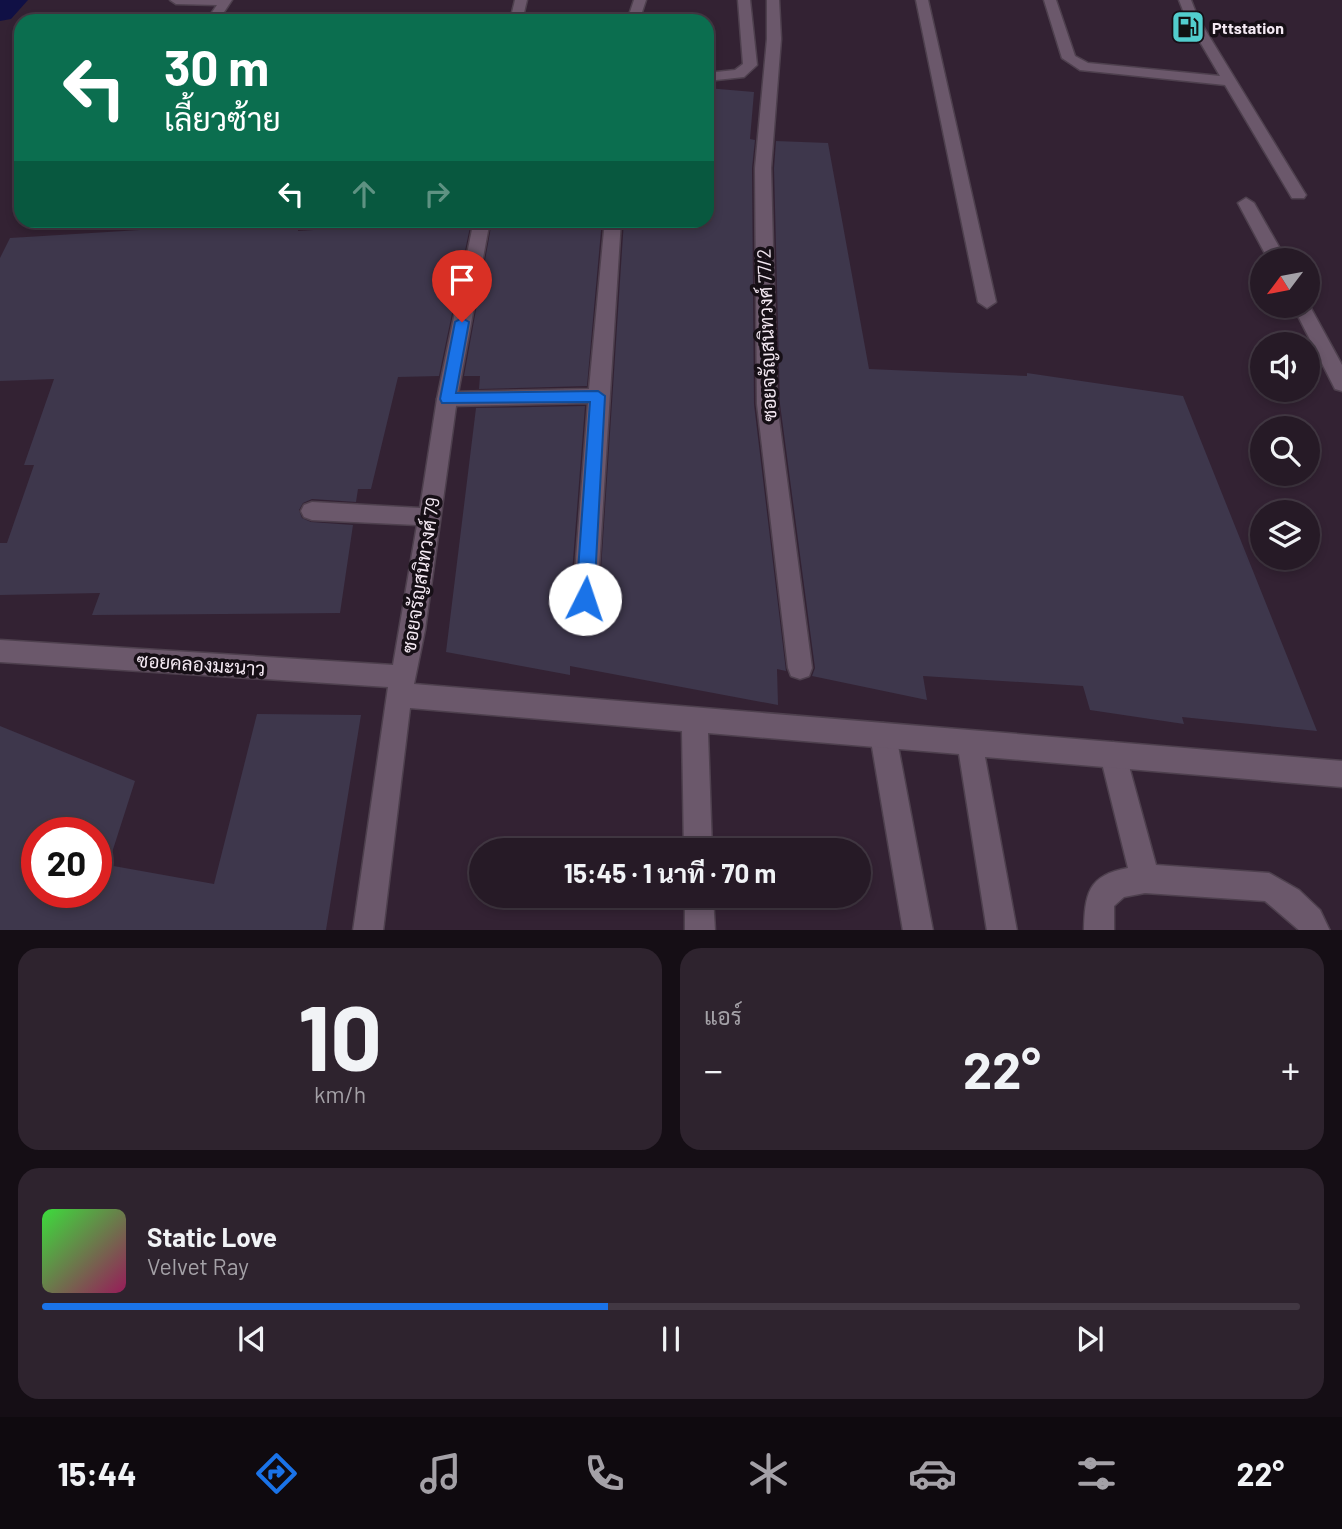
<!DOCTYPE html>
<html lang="th">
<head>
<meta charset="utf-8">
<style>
  :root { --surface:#261a26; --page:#2e232e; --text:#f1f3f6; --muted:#a4a1a7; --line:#423843; --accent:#1a73e8 }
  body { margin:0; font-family:Barlow,Sarabun,sans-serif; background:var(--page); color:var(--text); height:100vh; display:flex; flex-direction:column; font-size:26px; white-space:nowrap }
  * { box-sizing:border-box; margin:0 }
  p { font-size:23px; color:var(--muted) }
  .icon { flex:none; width:38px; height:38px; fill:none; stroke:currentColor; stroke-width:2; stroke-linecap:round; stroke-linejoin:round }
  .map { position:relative; height:930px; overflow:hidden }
  .side { display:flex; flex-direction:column; gap:18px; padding:18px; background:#150e15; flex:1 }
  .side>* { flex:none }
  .hud { position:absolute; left:14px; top:14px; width:700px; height:214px; border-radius:21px; box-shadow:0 4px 10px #0003,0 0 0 2px var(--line); background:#0b6e4f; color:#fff; overflow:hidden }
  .needle { width:46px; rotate:238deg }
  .buttons { position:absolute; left:1250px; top:248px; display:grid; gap:14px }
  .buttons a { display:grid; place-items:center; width:70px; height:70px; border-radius:50%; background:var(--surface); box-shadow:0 4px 10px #0003,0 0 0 2px var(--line); font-size:35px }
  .speed { position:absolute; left:21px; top:817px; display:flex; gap:14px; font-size:35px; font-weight:700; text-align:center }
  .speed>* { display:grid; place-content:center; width:91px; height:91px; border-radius:50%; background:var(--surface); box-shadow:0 4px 10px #0003,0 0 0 2px var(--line); line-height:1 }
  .speed .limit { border:10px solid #d22; background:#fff; color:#111 }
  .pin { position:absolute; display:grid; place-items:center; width:60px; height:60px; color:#fff; margin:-72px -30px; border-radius:50% 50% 50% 0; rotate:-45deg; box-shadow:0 0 7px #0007 }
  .pin .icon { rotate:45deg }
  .me { position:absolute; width:77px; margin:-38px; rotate:4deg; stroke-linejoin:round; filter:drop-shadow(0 0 5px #0008) }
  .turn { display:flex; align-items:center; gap:24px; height:147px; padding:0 35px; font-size:32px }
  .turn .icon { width:91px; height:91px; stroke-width:2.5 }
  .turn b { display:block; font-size:49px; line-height:60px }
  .lanes { display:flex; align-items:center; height:66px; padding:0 35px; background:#0003; justify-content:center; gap:35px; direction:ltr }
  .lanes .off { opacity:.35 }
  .big { font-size:52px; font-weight:700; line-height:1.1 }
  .side .card { flex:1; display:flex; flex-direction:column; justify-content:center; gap:10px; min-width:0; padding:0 24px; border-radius:21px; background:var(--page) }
  .side .dial { align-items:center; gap:0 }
  .dial b { font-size:91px; line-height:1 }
  .song { display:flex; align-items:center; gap:21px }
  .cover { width:84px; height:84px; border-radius:10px; background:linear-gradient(135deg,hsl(120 70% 55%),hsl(330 70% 35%)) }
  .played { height:7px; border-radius:4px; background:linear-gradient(90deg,var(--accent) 45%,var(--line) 45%) }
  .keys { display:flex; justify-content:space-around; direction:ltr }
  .heat { display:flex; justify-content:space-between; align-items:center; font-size:38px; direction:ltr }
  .side .tiles { flex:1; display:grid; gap:18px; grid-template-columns:1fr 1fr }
  .card:last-child { grid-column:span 2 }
  .trip { position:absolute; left:469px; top:838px; width:402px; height:70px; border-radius:35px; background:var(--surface); box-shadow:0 4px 10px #0003,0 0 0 2px var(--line); font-weight:700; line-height:70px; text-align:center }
  .menu { display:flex; height:112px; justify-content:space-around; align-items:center; background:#0f0a0f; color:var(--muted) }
  .menu .icon { width:49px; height:49px }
  .menu .active { color:var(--accent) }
  .menu b { font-size:32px; color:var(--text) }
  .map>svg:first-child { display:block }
</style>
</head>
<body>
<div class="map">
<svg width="1342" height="931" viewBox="0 0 1342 931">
  <rect width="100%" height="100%" fill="#323"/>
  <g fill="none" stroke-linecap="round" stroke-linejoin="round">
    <path fill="#101045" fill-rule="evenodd" d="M 0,0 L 28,0 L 11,19 L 0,21 Z"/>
  </g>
  <g fill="#3e374c" fill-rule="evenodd">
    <path d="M 707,88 L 754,92 L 750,139 L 755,140 L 752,168 L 754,404 L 786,671 L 777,669 L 778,705 L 570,666 L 570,675 L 446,652 L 476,408 L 585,406 L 570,599 L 575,607 L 584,611 L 594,608 L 599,600 L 624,220 L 707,220 Z"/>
    <path d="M 776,141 L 828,143 L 869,369 L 1027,376 L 1027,373 L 1183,396 L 1317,731 L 1182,717 L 1184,724 L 1090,710 L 1083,686 L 923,676 L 927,700 L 812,676 L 815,668 L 780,404 L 774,168 Z"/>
    <path d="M 165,220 L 299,220 L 298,231 L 377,226 L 376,228 L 470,227 L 439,376 L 398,377 L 371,489 L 358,489 L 356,502 L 312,499 L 303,503 L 299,510 L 302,518 L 311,522 L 353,525 L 340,613 L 92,615 L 100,593 L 0,595 L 0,543 L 7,543 L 34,465 L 24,465 L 54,379 L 0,381 L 0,258 L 10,238 L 140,230 L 144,222 Z"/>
    <path d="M 602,220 L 587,386 L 479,389 L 480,376 L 464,376 L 491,227 L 496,227 L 497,222 Z"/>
    <path d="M 257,714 L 361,715 L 326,930 L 0,930 L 0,726 L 135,781 L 108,865 L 214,884 ZM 37,833 L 96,833 L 96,892 L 37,892 Z"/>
  </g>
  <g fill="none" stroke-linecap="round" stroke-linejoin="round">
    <defs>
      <g id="service">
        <path d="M 634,0 L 646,0 L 639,21 L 627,21 Z"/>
        <path d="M 738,0 L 750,0 L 757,65 L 744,77 L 707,81 L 707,73 L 735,70 L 743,64 Z"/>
        <path d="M 605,220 L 621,220 L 597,599 L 593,606 L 585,609 L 577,606 L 573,599 L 588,403 L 447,406 L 440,404 L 437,399 L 440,394 L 447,392 L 589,389 Z"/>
        <path d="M 883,723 L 892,726 L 896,735 L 933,931 L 903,931 L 870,735 L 874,726 Z"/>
        <path d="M 1113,742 L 1122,746 L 1126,755 L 1156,865 L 1269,873 L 1299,890 L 1320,910 L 1330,931 L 1300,931 L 1265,901 L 1145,893 L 1124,897 L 1114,906 L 1114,931 L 1084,931 C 1085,895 1087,875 1128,868 L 1100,755 L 1104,746 Z"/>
      </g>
      <g id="minor">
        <path d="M 170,0 L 232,0 L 218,21 L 206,21 L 217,5 L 176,4 Z"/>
        <path d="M 515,0 L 527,0 L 522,21 L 510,21 Z"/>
        <path d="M 767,0 L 779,0 L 781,39 L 771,168 L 777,404 L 812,668 L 809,676 L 800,679 L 791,676 L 788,668 L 757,404 L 755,168 L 767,39 Z"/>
        <path d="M 916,0 L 928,0 L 996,302 L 987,308 L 978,302 Z"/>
        <path d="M 1044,0 L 1056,0 L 1075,56 L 1088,63 L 1220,76 L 1186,18 L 1179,0 L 1191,0 L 1198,18 L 1306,195 L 1304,198 L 1292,198 L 1225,85 L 1080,70 L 1062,58 Z"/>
        <path d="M 1246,198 L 1254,203 L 1287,261 L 1269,261 L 1238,203 Z"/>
        <path d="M 474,220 L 490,220 L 457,399 L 425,630 L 414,684 L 1342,761 L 1342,787 L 985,757 L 1017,931 L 987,931 L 959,754 L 708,733 L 712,850 L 684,850 L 682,731 L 410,708 L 383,931 L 353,931 L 388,687 L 0,662 L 0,640 L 393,665 L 417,525 L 312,520 L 304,517 L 301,511 L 304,505 L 312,502 L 420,508 L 437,399 Z"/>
        <path d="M 1307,301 L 1342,365 L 1342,391 L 1335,389 L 1293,306 L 1307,306 Z"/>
        <path d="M 685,896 L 713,896 L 715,931 L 685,931 Z"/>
      </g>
    </defs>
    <use href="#service" stroke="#4e404e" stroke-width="3"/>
    <use href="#minor" stroke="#4e404e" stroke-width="3"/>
    <use href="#service" fill="#6b586b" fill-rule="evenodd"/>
    <use href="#minor" fill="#6b586b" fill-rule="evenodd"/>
  </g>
  <path fill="#1a73e8" stroke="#114b97" stroke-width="2" d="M 462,318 L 469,322 L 456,393 L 598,391 L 605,396 L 594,599 L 591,604 L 585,606 L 579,604 L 576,599 L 590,402 L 442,403 L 440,399 L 455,322 Z"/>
  <defs>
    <symbol id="fuel-square" viewBox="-11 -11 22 22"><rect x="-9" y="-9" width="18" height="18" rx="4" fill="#52cdcd" stroke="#160f16"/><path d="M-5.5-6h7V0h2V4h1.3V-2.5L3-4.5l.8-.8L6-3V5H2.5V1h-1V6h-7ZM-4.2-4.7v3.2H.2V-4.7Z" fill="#111"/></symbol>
  </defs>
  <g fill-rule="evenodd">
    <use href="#fuel-square" x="1169" y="8" width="38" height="38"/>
  </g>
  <g text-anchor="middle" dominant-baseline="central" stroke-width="7" stroke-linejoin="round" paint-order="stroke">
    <g font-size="16" font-weight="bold" fill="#f4e9f3" stroke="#160f16" text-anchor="start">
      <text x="1212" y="27">Pttstation</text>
    </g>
    <g font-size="19" fill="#f4e9f3" stroke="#160f16">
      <text transform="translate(766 335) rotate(-92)">ซอยจรัญสนิทวงศ์ 77/2</text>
      <text transform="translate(420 575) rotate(-81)">ซอยจรัญสนิทวงศ์ 79</text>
      <text transform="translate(201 664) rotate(4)">ซอยคลองมะนาว</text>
    </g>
  </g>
</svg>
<div class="buttons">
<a><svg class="needle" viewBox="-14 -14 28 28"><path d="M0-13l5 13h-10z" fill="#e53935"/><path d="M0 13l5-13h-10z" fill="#a4a1a7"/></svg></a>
<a><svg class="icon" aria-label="sound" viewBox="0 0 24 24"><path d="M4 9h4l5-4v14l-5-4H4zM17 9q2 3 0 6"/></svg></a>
<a><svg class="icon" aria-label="search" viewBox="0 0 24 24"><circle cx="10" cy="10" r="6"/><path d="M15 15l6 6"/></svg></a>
<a><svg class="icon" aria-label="layers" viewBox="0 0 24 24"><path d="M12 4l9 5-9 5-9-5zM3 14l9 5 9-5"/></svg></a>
</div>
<div class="speed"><div class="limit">20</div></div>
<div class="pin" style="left:462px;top:322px;background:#d93025"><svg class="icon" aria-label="arrive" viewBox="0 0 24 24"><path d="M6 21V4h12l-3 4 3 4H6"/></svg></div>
<svg class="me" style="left:585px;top:599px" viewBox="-20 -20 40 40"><circle r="19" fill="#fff"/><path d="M0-13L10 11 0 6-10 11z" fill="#1a73e8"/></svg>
<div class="trip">15:45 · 1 นาที · 70 m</div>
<div class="hud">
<div class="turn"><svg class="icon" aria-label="left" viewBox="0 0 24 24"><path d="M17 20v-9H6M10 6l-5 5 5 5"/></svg><div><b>30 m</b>เลี้ยวซ้าย</div></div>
<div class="lanes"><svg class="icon" aria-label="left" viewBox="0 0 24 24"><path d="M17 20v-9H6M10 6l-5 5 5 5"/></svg><svg class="icon off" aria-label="ahead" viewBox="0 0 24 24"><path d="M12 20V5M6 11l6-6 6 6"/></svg><svg class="icon off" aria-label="right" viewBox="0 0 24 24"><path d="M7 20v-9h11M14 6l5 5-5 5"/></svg></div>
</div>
</div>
<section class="side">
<div class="tiles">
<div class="card dial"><b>10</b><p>km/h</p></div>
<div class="card"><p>แอร์</p>
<div class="heat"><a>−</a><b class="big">22°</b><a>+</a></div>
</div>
<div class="card">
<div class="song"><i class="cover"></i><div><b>Static Love</b><p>Velvet Ray</p></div></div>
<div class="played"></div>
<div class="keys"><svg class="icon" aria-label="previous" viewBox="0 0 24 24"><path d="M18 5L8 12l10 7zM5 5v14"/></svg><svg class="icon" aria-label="pause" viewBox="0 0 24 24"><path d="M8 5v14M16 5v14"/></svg><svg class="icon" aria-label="next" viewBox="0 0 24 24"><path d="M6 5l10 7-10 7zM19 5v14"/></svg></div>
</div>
</div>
</section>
<nav class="menu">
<b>15:44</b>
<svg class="icon active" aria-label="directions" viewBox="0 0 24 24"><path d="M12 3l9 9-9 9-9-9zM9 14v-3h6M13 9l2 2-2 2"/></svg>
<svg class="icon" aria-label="music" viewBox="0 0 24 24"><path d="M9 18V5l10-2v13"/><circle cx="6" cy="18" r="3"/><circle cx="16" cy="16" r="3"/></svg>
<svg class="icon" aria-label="phone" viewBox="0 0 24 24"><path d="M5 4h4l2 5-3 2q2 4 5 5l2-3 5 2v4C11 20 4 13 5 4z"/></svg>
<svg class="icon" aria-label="climate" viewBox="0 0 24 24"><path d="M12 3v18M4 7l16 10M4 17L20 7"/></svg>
<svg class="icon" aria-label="car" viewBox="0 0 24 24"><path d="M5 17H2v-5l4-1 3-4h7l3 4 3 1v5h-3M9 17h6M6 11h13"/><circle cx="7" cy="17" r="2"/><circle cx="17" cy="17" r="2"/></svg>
<svg class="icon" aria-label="filters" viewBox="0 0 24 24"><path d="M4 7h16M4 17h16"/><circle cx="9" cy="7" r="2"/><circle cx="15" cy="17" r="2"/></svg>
<b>22°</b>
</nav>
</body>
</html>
